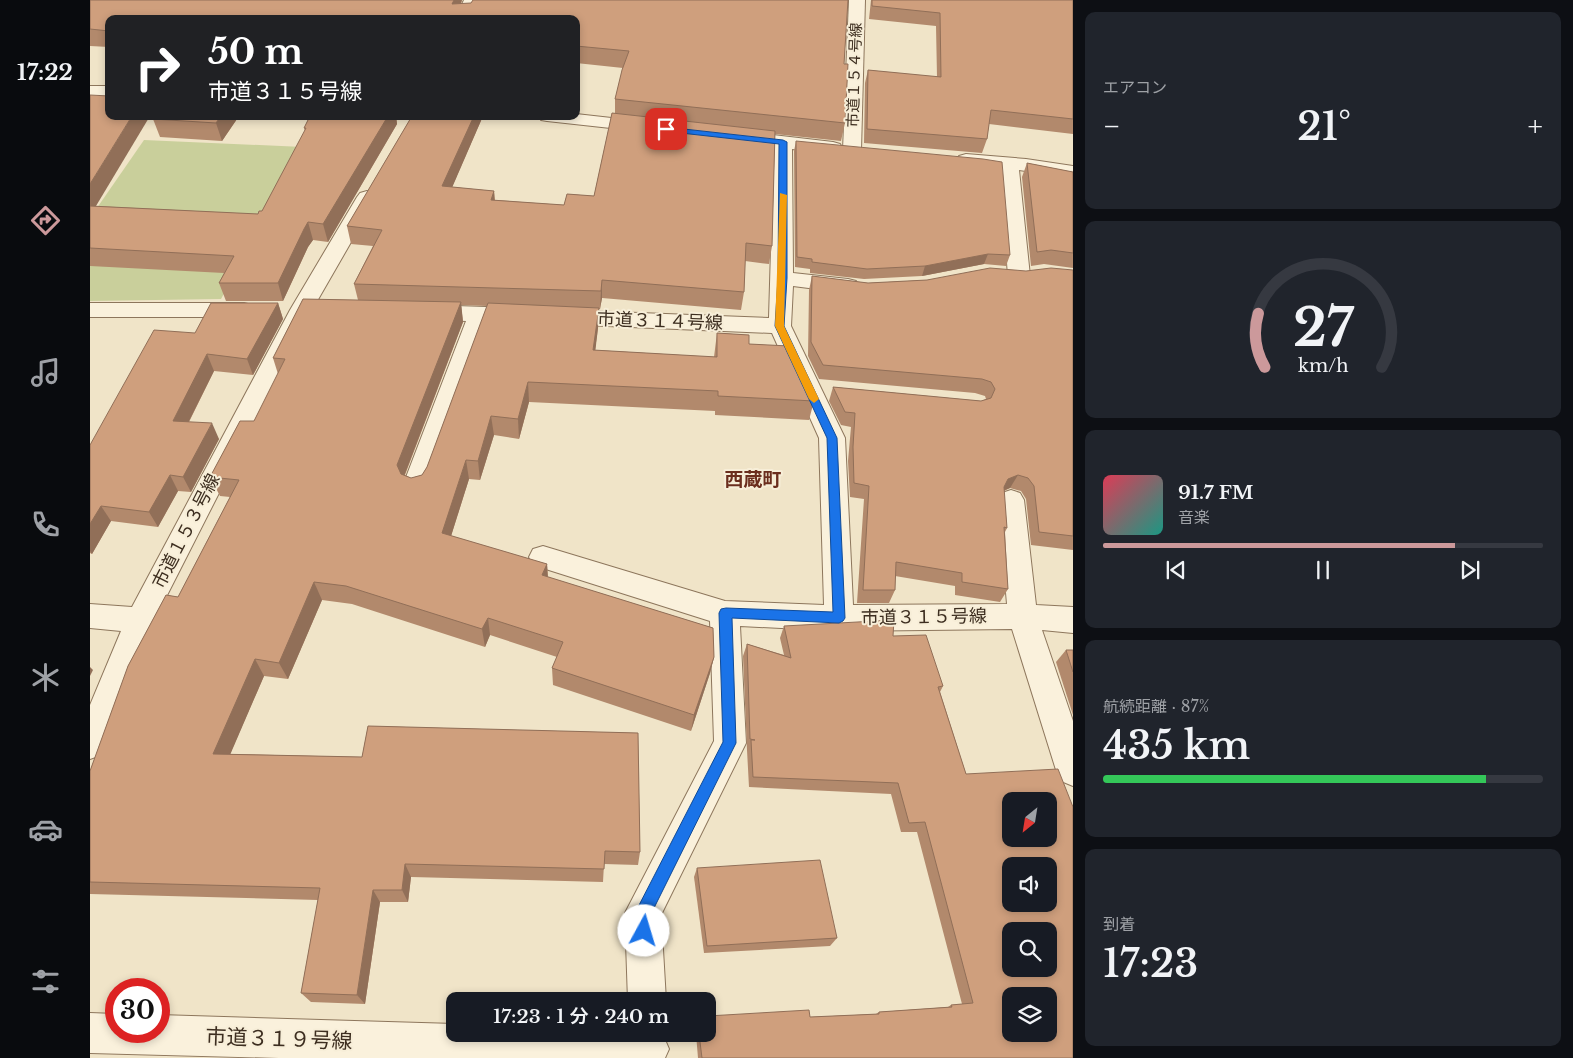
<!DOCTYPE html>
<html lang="ja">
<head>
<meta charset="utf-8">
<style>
  :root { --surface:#171b24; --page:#20242c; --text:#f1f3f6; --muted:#9ea1a6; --line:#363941; --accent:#cc999b }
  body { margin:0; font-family:"Libre Baskerville","Noto Sans JP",serif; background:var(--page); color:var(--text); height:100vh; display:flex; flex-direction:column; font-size:19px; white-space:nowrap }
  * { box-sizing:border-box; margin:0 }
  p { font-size:16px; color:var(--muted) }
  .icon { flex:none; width:28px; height:28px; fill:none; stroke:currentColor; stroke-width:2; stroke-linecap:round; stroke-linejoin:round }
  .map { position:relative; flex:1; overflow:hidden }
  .panel { display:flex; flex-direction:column; gap:12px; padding:12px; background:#0d0f14; width:500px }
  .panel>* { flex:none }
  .hud { position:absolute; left:15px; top:15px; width:475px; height:105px; border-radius:10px; box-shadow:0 2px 8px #0003; background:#202124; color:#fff; overflow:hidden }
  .needle { width:32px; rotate:210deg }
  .tools { position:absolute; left:912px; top:792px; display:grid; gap:10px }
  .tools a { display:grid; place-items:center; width:55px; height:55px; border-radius:10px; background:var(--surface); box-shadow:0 2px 8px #0003; font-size:25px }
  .speed { position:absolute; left:15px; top:978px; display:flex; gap:10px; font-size:25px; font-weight:700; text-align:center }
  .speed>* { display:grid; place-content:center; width:65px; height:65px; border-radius:50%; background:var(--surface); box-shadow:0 2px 8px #0003; line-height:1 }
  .speed .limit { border:8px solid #d22; background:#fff; color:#111 }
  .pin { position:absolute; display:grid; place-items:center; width:42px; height:42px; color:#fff; margin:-21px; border-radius:10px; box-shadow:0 2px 8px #0006 }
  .me { position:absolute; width:55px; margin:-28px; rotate:6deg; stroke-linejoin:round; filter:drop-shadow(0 0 4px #0008) }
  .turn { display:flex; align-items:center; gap:18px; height:105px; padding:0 20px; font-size:22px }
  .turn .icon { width:65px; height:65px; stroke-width:2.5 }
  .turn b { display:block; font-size:35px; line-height:42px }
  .big { font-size:38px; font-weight:600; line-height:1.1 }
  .panel .widget { flex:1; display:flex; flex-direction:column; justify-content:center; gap:8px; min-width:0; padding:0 18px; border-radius:10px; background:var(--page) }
  .panel .dial { align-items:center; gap:0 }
  .dial svg { height:130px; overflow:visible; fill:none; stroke:var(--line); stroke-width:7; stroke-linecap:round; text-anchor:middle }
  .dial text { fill:var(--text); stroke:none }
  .song { display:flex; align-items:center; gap:15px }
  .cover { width:60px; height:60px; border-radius:8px; background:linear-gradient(135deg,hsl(350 70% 55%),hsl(170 70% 35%)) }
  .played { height:5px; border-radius:2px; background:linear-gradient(90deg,var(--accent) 80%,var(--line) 80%) }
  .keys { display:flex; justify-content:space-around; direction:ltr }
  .heat { display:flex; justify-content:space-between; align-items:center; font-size:28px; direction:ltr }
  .charge { height:8px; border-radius:4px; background:linear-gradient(90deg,#34c759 87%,var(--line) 0) }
  .trip { position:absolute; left:356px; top:992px; width:270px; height:50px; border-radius:10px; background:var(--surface); box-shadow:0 2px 8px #0003; font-weight:600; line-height:50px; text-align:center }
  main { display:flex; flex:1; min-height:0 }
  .dock { display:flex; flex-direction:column; width:90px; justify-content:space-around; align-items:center; background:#090b0e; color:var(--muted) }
  .dock .icon { width:35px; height:35px }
  .dock .on { color:var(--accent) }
  .dock b { font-size:22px; color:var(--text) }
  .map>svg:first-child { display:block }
</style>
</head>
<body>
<main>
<nav class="dock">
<b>17:22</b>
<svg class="icon on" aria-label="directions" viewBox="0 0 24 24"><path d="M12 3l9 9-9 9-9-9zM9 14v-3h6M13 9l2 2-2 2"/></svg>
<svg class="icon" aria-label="music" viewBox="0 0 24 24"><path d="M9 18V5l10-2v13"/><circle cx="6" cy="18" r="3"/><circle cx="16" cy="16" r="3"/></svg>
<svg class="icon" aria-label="phone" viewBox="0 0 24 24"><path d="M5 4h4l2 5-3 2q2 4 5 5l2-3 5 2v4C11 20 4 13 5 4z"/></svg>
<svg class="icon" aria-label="climate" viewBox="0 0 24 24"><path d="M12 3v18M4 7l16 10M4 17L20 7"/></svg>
<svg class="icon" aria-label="car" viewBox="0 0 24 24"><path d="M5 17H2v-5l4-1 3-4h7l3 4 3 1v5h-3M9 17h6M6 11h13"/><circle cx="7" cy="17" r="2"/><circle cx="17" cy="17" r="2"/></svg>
<svg class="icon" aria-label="filters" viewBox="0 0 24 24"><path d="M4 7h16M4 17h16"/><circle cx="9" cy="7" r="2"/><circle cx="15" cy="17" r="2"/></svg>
</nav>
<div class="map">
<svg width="983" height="1058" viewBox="0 0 983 1058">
  <rect width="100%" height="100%" fill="#f0e4c8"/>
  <path fill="#c9cf9b" d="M 54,140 L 213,147 L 131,299 L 0,301 L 0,218 Z"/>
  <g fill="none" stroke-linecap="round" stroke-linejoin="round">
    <defs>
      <g id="minor">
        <path d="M 374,0 L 390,0 L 381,19 L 365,19 Z"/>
        <path d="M 759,0 L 775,0 L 771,150 L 769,154 L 762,156 L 755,154 L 753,150 Z"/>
        <rect x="0" y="86" width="19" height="10"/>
        <path d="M 486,114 L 557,122 L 563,123 L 566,127 L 563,131 L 557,132 L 457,121 L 451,120 L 448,116 L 486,116 Z"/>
        <path d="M 647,131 L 743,142 L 750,144 L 752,148 L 750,152 L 743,154 L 702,149 L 703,273 L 758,279 L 766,281 L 769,286 L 766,291 L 758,293 L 703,286 L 701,326 L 755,438 L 763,605 L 917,604 L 908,500 L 912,493 L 921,490 L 930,493 L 934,500 L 946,605 L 983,607 L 983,633 L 952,630 L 983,721 L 983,786 L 971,781 L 966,770 L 922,629 L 749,631 L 650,626 L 656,743 L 571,915 L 576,1001 L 538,1001 L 535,913 L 624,741 L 620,621 L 443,565 L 439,557 L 443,549 L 453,546 L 635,601 L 734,605 L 729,438 L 682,333 L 471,324 L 463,322 L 460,317 L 463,312 L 471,310 L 679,318 L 684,147 L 640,141 L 638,137 L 640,133 Z"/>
        <path d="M 876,154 L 936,159 L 983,166 L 983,178 L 929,170 L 940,276 L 937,281 L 929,283 L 921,281 L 918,276 L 910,169 L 869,164 L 866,160 L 869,156 Z"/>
        <path d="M 277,191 L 284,193 L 287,197 L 222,310 L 64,621 L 11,755 L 0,759 L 0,705 L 31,631 L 0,628 L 0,604 L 42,607 L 200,310 L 267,197 L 270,193 Z"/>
        <path d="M 0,303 L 154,303 L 162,305 L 165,310 L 162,315 L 154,317 L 0,317 Z"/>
        <path d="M 334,305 L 431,308 L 439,310 L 442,315 L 439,320 L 431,322 L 398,321 L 339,485 L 335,492 L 326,495 L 317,492 L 313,485 L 376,321 L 334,319 L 326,317 L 323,312 L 326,307 Z"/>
        <path d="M 0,1013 L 26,1014 L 26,1031 L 69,1031 L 69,1015 L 365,1024 L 365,1034 L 570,1034 L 573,1035 L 579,1049 L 575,1058 L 189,1058 L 0,1053 Z"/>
      </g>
    </defs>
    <use href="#minor" stroke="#8d765c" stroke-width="2"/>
    <use href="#minor" fill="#faf1dc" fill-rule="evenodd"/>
  </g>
  <g fill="#b2896c" fill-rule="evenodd">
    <path d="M 0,0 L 372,0 L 371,4 L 381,3 L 383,0 L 758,0 L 754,64 L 758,64 L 755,123 L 751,141 L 685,134 L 682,246 L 679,264 L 655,261 L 654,292 L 651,310 L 512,298 L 510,309 L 509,309 L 508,328 L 505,350 L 624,357 L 627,333 L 659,335 L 659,344 L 699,346 L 724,401 L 719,420 L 625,415 L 625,411 L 439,402 L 429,439 L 404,435 L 390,480 L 379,479 L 361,536 L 457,564 L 458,577 L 623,628 L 624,657 L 620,673 L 601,731 L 463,685 L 462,668 L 467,657 L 400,635 L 395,647 L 262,604 L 232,600 L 198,679 L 174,676 L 140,754 L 272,757 L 278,726 L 548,733 L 550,852 L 548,865 L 514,864 L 513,882 L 321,877 L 318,902 L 290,902 L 275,1004 L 221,1002 L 211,993 L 228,900 L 0,894 L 0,771 L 38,666 L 76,595 L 88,597 L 140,497 L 130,496 L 120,477 L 150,421 L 164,421 L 188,374 L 183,358 L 213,299 L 268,300 L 264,284 L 283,246 L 261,244 L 257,226 L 322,116 L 393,116 L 362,187 L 404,191 L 405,200 L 474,205 L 477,194 L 504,196 L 522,113 L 525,113 L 525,99 L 533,68 L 486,63 L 486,19 L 19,19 L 19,47 L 0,46 ZM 371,305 L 397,306 L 337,467 L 332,475 L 321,478 L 315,475 L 373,322 Z"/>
    <path d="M 781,0 L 983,0 L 983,134 L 899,124 L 897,139 L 892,153 L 774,143 L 775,83 L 778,70 L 847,77 L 846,26 L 779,19 Z"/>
    <path d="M 0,95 L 6,206 L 168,214 L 172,211 L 215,131 L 214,128 L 220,116 L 306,116 L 307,124 L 238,242 L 223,240 L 218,247 L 193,301 L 136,301 L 129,283 L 134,273 L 0,266 Z"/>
    <path d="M 149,116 L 132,141 L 70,137 L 63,119 Z"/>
    <path d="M 706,141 L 920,255 L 916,266 L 894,264 L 832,276 L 774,279 L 720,273 L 720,269 L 705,267 L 704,151 Z"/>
    <path d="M 937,163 L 983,172 L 983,268 L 954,264 L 941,266 L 932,177 Z"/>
    <path d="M 983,270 L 983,550 L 941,545 L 936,499 L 931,491 L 920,488 L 914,491 L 917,528 L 915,532 L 918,589 L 910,602 L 865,595 L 865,586 L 805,576 L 805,590 L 799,603 L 767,603 L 774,499 L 760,497 L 758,461 L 761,427 L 751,425 L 739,401 L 743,387 L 891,401 L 896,399 L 895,396 L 885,393 L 729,379 L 718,356 L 719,290 L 722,276 L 778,283 L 837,280 L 936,271 Z"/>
    <path d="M 188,303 L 193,319 L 163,375 L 124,371 L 99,422 L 129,439 L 101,492 L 88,491 L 68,527 L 21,521 L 2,554 L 0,553 L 0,445 L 105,333 Z"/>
    <path d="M 694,626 L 803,636 L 853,686 L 850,692 L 876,774 L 983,1058 L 608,1058 L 606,1034 L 618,1034 L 720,1017 L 786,1014 L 789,1012 L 858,1007 L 861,1005 L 872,1004 L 827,832 L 811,832 L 801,794 L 659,787 L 657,750 L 653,656 L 657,644 L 694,655 L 690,638 Z"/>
    <path d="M 976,650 L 983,650 L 983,715 L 966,662 Z"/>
    <path d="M 607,868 L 747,938 L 740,946 L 614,953 L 604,877 Z"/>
  </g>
  <g fill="#916f58">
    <path d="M 364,0 L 372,0 L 365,19 L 362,4 Z"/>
    <path d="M 42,116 L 60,116 L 0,216 L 0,184 Z"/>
    <path d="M 131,116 L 149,116 L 132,141 L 126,123 Z"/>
    <path d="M 298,116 L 306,116 L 307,124 L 238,242 L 233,224 Z"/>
    <path d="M 384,116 L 393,116 L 355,204 L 352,186 Z"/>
    <path d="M 404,191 L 405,209 L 401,200 Z"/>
    <path d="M 218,222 L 223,240 L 218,247 L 193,301 L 188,283 L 214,229 Z"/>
    <path d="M 898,254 L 894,264 L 832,276 L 835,266 Z"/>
    <path d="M 512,280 L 512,298 L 510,309 L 511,291 Z"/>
    <path d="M 371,302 L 373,322 L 311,484 L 307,465 Z"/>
    <path d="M 188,303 L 193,319 L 163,375 L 157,359 Z"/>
    <path d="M 509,308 L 508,328 L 503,370 L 503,350 Z"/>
    <path d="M 117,354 L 124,371 L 91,437 L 83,421 Z"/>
    <path d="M 438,382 L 439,402 L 429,439 L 428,419 Z"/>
    <path d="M 401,416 L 404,435 L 390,480 L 388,461 Z"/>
    <path d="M 122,423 L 129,439 L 101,492 L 93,477 Z"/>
    <path d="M 376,460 L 379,479 L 356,552 L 352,533 Z"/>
    <path d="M 80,475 L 88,491 L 68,527 L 59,512 Z"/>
    <path d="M 928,475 L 920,488 L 910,492 L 918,479 Z"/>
    <path d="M 11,506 L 21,521 L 2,554 L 0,551 L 0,524 Z"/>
    <path d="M 457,564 L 458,582 L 452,575 Z"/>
    <path d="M 224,582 L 232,600 L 198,679 L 189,663 Z"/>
    <path d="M 398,618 L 400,635 L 395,647 L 392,629 Z"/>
    <path d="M 624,657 L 620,673 L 601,731 L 604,715 Z"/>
    <path d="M 165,659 L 174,676 L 134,769 L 123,754 Z"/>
    <path d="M 0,667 L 3,670 L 0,676 Z"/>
    <path d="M 315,864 L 321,877 L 318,902 L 312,890 Z"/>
    <path d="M 283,890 L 290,902 L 275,1004 L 267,995 Z"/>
  </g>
  <g fill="#cf9f7d" stroke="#916f58" fill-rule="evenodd">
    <path d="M 0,0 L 364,0 L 362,4 L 381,3 L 383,0 L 758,0 L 754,64 L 758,64 L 755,123 L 525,99 L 532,70 L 539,51 L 486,46 L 486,19 L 19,19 L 19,31 L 0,29 Z"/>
    <path d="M 782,0 L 983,0 L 983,119 L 901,110 L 897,139 L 777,129 L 778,70 L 851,77 L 850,13 L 782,6 Z"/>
    <path d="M 0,95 L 19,96 L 19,116 L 42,116 L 0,184 Z"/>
    <path d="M 522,113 L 685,131 L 682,246 L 656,243 L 654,292 L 512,280 L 511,291 L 264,284 L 292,230 L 257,226 L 322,116 L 384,116 L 352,186 L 404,191 L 401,200 L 474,205 L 477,194 L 504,196 Z"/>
    <path d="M 65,116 L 131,116 L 126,123 L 63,119 Z"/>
    <path d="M 220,116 L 298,116 L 233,224 L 218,222 L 214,229 L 188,283 L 129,283 L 144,256 L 0,248 L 0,206 L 168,214 L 169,211 L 172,211 L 216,128 L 214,128 Z"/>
    <path d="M 706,141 L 893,159 L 912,162 L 920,255 L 898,254 L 835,266 L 777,269 L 722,262 L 722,259 L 707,257 Z"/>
    <path d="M 937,163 L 983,172 L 983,253 L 961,250 L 947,252 Z"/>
    <path d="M 900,268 L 936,271 L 961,268 L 983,270 L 983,536 L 949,532 L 944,486 L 938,478 L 928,475 L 918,479 L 914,487 L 917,528 L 914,527 L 918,589 L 872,582 L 872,573 L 806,562 L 805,590 L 773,590 L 779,486 L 764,483 L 763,447 L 765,413 L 755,412 L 743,387 L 891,401 L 901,398 L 905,389 L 901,382 L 892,379 L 733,365 L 721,342 L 722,276 L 778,283 L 837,280 Z"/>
    <path d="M 213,299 L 371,302 L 307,465 L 311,474 L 321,478 L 332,475 L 337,467 L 398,303 L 509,308 L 503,350 L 627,357 L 627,333 L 659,335 L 659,344 L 699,346 L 724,401 L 628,396 L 628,391 L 438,382 L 428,419 L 401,416 L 388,461 L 376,460 L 352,533 L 457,564 L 452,575 L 623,628 L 624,657 L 604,715 L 462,668 L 473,642 L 398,618 L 392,629 L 256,586 L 224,582 L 189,663 L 165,659 L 123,754 L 272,757 L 278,726 L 548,733 L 550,852 L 515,851 L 514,869 L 315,864 L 312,890 L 283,890 L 267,995 L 211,993 L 230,888 L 0,882 L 0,771 L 38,666 L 76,595 L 88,597 L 149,480 L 120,477 L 150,421 L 164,421 L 195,359 L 183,358 Z"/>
    <path d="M 121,303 L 188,303 L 157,359 L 117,354 L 83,421 L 122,423 L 93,477 L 80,475 L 59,512 L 11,506 L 0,524 L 0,445 L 64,330 L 105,333 Z"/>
    <path d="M 804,620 L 803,636 L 836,635 L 853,686 L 848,687 L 876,774 L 968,769 L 983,807 L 983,1058 L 612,1058 L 609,1034 L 618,1034 L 618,1016 L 719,1010 L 720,1017 L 789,1014 L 789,1012 L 862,1007 L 861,1005 L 883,1003 L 835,822 L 819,823 L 808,783 L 663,777 L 661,740 L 665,740 L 660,739 L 657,644 L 701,658 L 694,626 ZM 921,801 L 959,801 L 959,839 L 921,839 ZM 921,866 L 959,866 L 959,904 L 921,904 ZM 921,931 L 959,931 L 959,969 L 921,969 ZM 921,996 L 959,996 L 959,1034 L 921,1034 Z"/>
    <path d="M 976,650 L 983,650 L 983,672 Z"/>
    <path d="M 730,860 L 747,938 L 617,946 L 607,868 Z"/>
  </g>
  <path fill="#1a73e8" stroke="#114b97" d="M 576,127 L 693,140 L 697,142 L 697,278 L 694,326 L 747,438 L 755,618 L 753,621 L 749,623 L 642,618 L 646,743 L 561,914 L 561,931 L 559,936 L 554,939 L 548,936 L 546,931 L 545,913 L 633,742 L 629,613 L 631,609 L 636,608 L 743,612 L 737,438 L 685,326 L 688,278 L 689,144 L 573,131 L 572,129 Z"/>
  <path fill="#f59e0b" d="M 690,193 L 697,195 L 694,326 L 729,399 L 724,403 L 719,399 L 685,326 Z"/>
  <g text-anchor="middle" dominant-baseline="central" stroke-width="4" stroke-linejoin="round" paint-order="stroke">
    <g font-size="15" fill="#3d2e20" stroke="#f7eed8">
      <text transform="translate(764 75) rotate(-88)">市道１５４号線</text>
    </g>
    <g font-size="18" fill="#3d2e20" stroke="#f7eed8">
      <text transform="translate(570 321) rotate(2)">市道３１４号線</text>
      <text transform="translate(96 531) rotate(-63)">市道１５３号線</text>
      <text transform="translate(834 617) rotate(-1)">市道３１５号線</text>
    </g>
    <g font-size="19" font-weight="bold" fill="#6b2e1e" stroke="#f7eed8">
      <text x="663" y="479">西蔵町</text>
    </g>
    <g font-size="21" fill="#3d2e20" stroke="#f7eed8">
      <text transform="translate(189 1039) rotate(2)">市道３１９号線</text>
    </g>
  </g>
</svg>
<div class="tools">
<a><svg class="needle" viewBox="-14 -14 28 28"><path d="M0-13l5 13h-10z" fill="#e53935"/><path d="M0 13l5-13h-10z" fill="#9ea1a6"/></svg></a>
<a><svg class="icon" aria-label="sound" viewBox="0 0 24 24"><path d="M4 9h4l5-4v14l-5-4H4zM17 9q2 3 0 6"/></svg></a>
<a><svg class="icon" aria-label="search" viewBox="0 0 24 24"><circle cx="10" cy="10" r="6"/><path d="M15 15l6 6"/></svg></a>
<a><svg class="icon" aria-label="layers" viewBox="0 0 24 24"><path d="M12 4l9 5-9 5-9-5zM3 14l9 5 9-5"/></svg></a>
</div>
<div class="speed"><div class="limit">30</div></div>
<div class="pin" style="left:576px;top:129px;background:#d93025"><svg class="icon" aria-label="arrive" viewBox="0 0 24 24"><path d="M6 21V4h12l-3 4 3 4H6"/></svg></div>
<svg class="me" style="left:554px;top:931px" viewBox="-20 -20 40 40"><circle r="19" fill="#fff"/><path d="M0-13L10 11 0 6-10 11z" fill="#1a73e8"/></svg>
<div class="trip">17:23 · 1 分 · 240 m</div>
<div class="hud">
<div class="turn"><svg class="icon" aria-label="right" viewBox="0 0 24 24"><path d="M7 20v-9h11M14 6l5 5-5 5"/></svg><div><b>50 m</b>市道３１５号線</div></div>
</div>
</div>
<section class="panel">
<div class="widget"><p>エアコン</p>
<div class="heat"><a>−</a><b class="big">21°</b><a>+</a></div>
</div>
<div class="widget dial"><svg viewBox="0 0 100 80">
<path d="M14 69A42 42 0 1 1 86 69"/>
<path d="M14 69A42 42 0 0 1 10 36" stroke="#cc999b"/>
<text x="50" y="56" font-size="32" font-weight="700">27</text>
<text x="50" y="72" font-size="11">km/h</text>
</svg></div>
<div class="widget">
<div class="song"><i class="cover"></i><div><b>91.7 FM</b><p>音楽</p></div></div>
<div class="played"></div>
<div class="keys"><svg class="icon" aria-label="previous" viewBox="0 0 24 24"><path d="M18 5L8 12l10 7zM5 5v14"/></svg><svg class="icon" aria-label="pause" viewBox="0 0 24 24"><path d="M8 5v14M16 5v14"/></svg><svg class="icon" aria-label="next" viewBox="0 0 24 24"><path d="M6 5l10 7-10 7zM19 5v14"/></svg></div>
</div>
<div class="widget"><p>航続距離 · 87%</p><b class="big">435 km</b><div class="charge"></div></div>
<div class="widget"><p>到着</p><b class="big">17:23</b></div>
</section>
</main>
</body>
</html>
